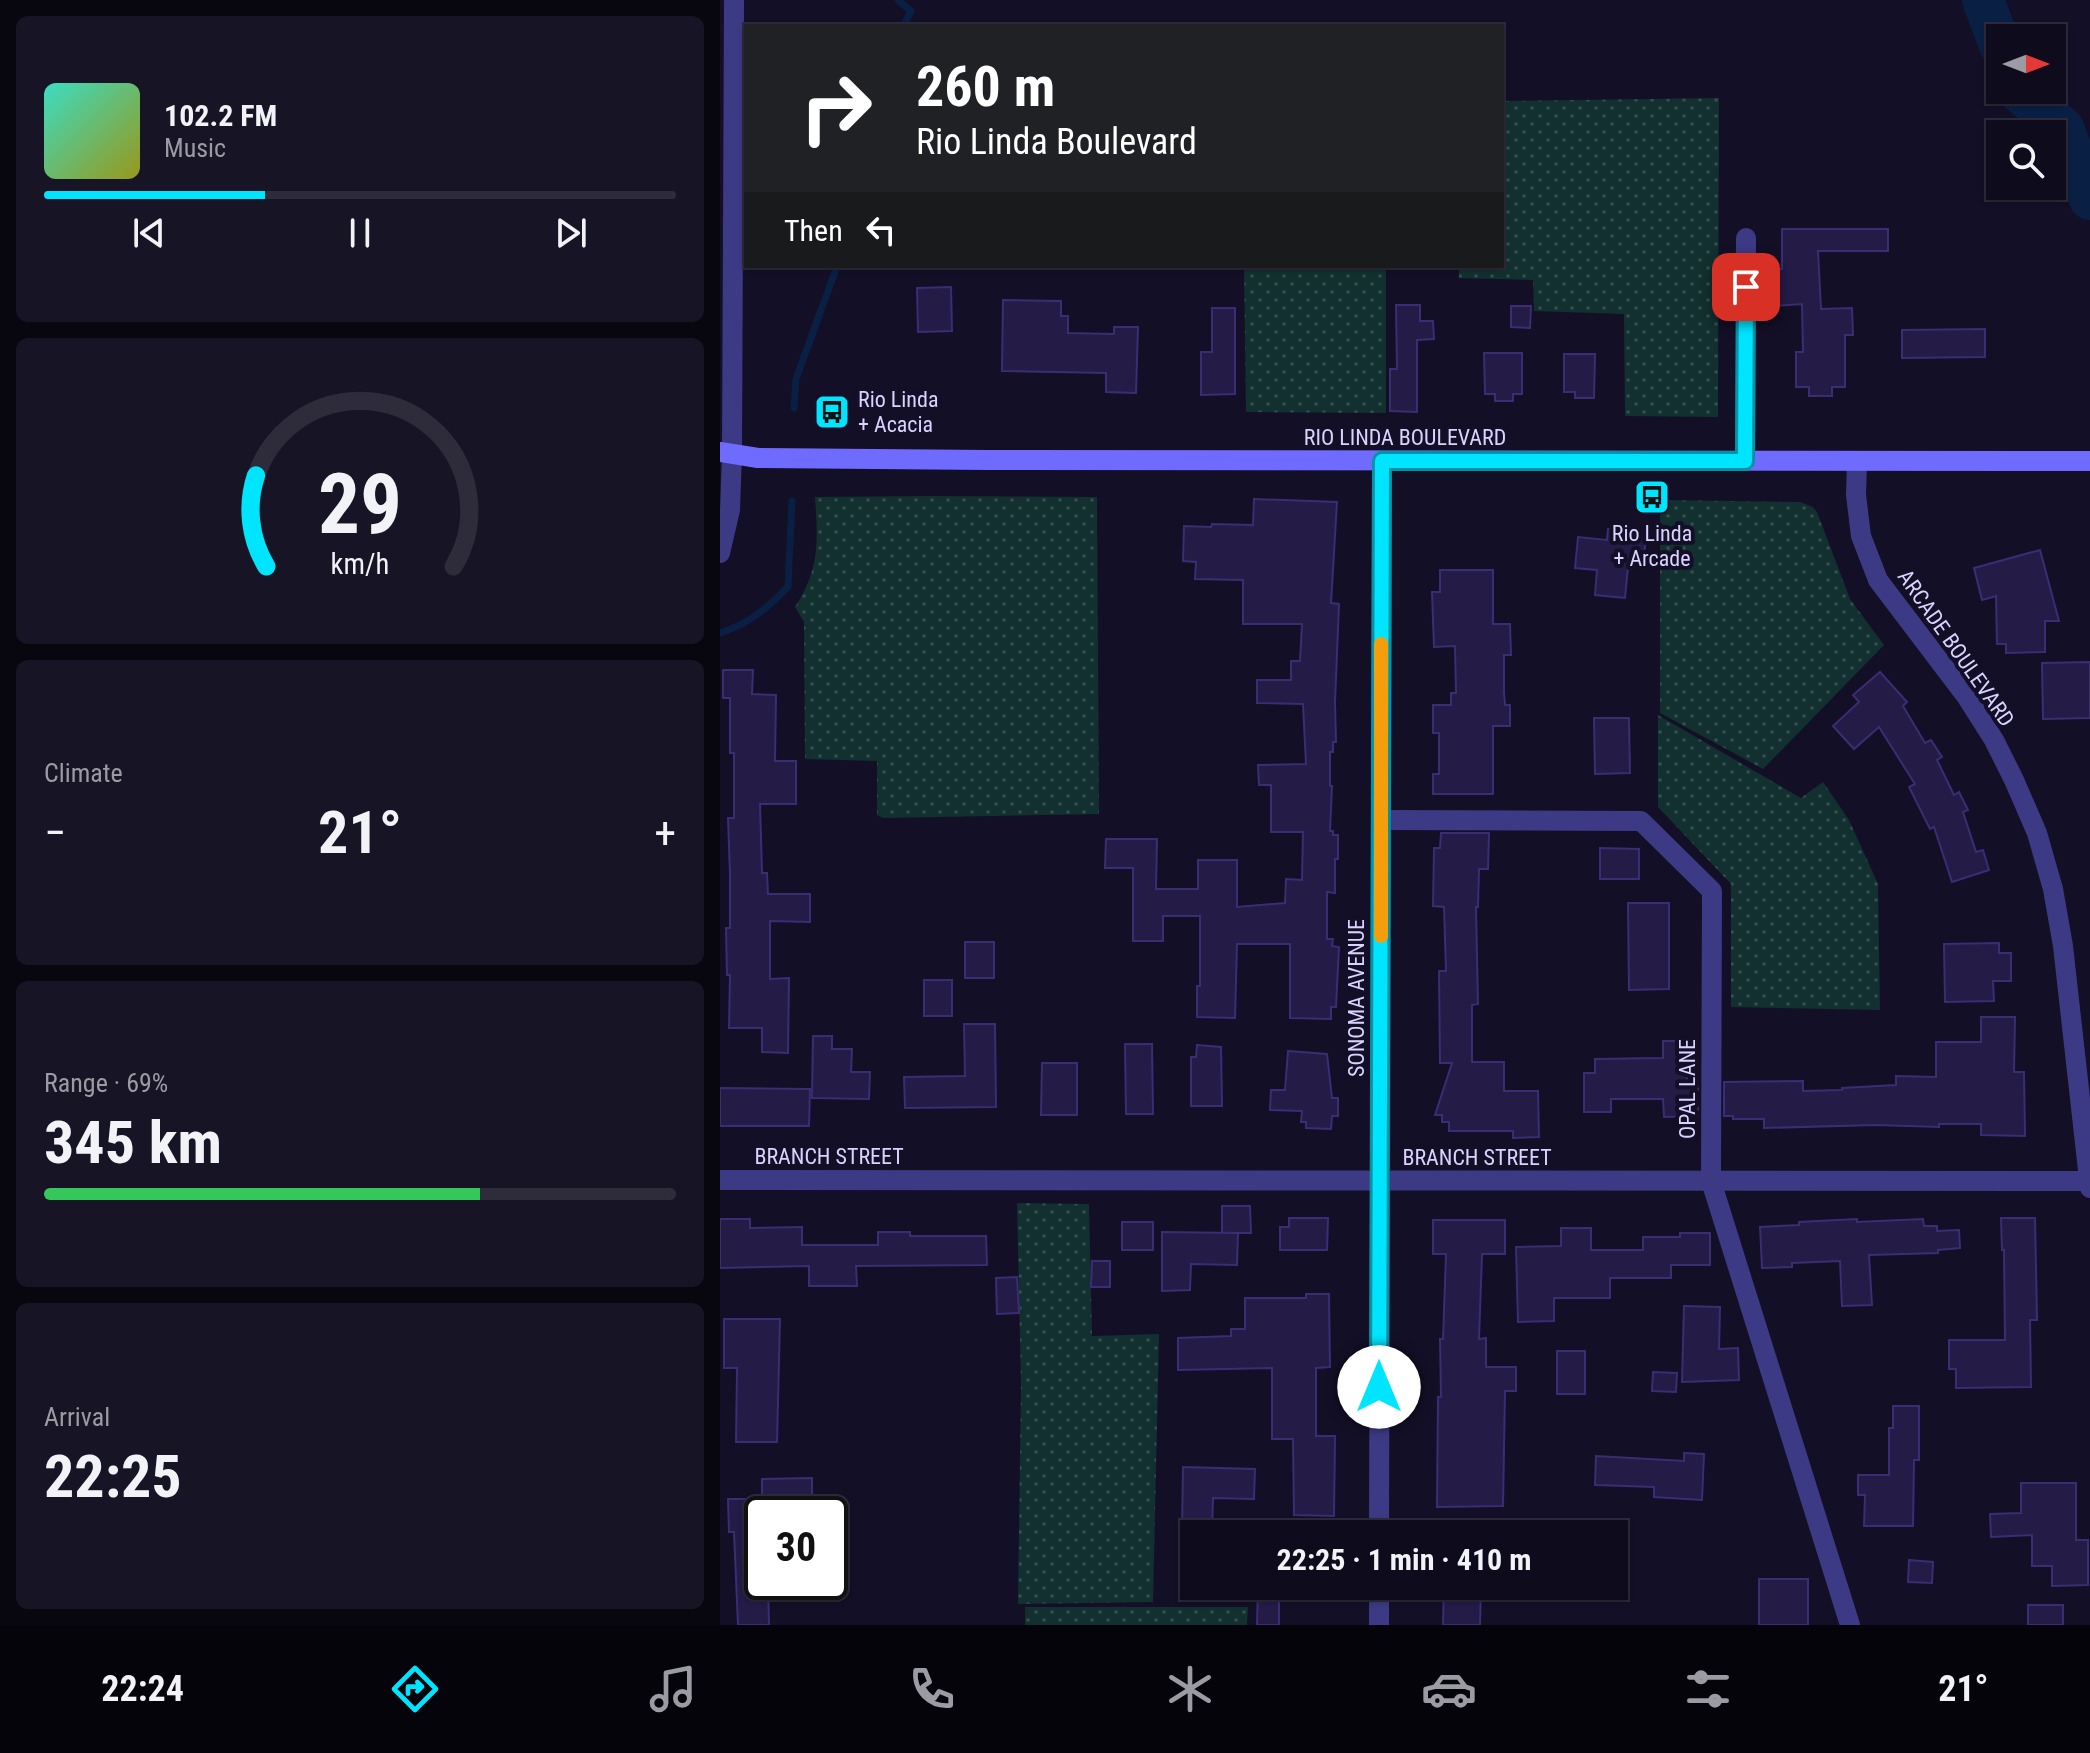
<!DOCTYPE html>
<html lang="en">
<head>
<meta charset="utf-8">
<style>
  :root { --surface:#0e0b1c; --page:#171425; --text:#f1f3f6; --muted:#9b9ba3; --line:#2e2b3b; --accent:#00e5ff }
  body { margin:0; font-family:"Roboto Condensed",sans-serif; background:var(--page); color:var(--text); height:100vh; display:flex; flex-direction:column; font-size:30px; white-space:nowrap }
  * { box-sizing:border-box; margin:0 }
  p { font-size:26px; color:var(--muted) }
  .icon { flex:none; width:44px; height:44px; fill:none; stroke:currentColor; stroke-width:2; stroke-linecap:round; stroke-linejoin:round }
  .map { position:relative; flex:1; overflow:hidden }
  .drawer { display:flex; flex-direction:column; gap:16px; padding:16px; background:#08060f; width:720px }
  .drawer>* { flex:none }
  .hud { position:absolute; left:24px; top:24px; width:760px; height:244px; border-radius:0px; box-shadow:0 2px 6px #0004,0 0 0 2px var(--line); background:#202124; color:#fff; overflow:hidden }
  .needle { width:52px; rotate:90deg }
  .fabs { position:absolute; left:1266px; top:24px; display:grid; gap:16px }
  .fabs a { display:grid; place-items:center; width:80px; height:80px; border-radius:0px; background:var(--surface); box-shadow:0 2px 6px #0004,0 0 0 2px var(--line); font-size:40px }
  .speed { position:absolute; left:24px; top:1496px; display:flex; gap:16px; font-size:40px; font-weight:700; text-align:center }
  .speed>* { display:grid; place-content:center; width:104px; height:104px; border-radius:50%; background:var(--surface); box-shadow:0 2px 6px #0004,0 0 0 2px var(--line); line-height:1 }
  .speed .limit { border:4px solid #111; border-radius:12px; background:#fff; color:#111 }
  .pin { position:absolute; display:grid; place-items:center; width:68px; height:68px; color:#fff; margin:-34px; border-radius:16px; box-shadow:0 4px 12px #0006 }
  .me { position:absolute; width:88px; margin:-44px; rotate:0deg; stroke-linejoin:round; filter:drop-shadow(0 0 6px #0008) }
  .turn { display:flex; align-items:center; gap:28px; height:168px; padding:0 40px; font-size:36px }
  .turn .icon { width:104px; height:104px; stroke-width:2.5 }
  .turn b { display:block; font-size:56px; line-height:68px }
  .then { display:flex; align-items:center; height:76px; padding:0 40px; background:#0003; gap:16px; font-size:30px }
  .big { font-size:60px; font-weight:700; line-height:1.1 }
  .drawer .card { flex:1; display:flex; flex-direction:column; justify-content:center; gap:12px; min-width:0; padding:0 28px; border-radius:12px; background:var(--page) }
  .drawer .dial { align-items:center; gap:0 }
  .dial svg { height:208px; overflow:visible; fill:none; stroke:var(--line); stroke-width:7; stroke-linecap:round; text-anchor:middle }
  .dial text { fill:var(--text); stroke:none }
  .song { display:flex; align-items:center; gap:24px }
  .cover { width:96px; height:96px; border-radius:12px; background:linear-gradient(135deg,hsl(170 70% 55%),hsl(60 70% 35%)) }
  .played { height:8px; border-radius:4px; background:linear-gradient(90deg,var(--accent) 35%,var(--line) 35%) }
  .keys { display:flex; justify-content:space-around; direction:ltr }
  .heat { display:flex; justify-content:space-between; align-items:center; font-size:44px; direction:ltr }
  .charge { height:12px; border-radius:6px; background:linear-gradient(90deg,#34c759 69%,var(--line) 0) }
  .trip { position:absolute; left:460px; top:1520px; width:448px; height:80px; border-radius:0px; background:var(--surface); box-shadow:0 2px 6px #0004,0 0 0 2px var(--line); font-weight:700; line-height:80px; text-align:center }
  .tab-bar { display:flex; height:128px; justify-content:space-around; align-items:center; background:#06040b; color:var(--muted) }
  .tab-bar .icon { width:56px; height:56px }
  .tab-bar .active { color:var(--accent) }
  .tab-bar b { font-size:36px; color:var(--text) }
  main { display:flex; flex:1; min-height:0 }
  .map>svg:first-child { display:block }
</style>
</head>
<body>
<main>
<section class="drawer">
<div class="card">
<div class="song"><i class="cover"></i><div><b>102.2 FM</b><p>Music</p></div></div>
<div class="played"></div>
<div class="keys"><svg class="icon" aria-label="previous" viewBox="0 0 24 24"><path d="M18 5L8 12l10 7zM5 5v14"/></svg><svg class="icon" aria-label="pause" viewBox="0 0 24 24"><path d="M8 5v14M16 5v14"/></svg><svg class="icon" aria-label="next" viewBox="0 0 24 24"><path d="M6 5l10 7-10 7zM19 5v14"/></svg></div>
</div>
<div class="card dial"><svg viewBox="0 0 100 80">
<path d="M14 69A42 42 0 1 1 86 69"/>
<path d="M14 69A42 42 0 0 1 10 34" stroke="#00e5ff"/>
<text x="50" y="56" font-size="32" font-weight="700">29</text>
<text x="50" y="72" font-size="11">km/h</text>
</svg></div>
<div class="card"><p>Climate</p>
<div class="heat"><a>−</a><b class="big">21°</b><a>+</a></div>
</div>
<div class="card"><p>Range · 69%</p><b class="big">345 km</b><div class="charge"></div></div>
<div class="card"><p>Arrival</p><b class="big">22:25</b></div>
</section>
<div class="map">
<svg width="1370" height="1625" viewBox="0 0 1370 1625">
  <defs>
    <pattern id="grass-dots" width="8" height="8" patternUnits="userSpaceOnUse" patternTransform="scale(2)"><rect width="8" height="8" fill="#12302f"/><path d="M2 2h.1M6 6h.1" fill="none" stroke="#344d4e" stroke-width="1.8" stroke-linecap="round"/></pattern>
  </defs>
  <rect width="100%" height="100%" fill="#130f26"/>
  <g fill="url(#grass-dots)">
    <path d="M 999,98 L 998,417 L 905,416 L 904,314 L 814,311 L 813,280 L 739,278 L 739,266 L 782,266 L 782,101 Z"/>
    <path d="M 524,266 L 666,266 L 666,413 L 526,412 Z"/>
    <path d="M 210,496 L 377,497 L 379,814 L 163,818 L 157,815 L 157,761 L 85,759 L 84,622 L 75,607 C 100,569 98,541 95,497 Z"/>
    <path d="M 940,500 L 1080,502 L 1093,507 L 1097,512 L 1130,599 L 1164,645 L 1043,769 L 940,713 Z"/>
    <path d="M 938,715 L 1081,798 L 1103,782 L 1129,820 L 1158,884 L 1160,1010 L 1011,1007 L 1011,884 L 938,807 Z"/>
    <path d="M 297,1203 L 369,1204 L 372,1336 L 439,1334 L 433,1602 L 298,1604 L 301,1384 Z"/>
    <path d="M 305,1607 L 528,1607 L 527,1625 L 305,1625 Z"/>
  </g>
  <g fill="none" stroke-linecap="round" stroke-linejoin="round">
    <g stroke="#0a1f44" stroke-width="7">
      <path d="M 178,0 L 191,11 L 183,26"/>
      <path d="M 74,408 L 76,379 L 117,266"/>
      <path d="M 0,633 C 29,624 47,608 68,587 L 72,501"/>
    </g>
    <g stroke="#0a1f44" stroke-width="42">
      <path d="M 1263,0 L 1280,45"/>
      <path d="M 1297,90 L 1343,128 L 1370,199"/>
    </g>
  </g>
  <g fill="#241b47" stroke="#3b2d73" stroke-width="2">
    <path d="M 1062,229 L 1168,229 L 1168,251 L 1098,251 L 1101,309 L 1132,308 L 1133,335 L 1125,335 L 1125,387 L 1112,387 L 1112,396 L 1089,396 L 1089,387 L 1076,387 L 1076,352 L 1083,352 L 1082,304 L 1055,306 L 1053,269 L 1062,269 Z"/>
    <path d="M 231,287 L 232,331 L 198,332 L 197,288 Z"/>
    <path d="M 283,300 L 341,301 L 341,316 L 348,316 L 348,333 L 394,334 L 394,327 L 418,327 L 416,393 L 386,392 L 386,373 L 282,371 Z"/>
    <path d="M 676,305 L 700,305 L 700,321 L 713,321 L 714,339 L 697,340 L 697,412 L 670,411 L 670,369 L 677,369 Z"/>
    <path d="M 791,306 L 811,306 L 810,328 L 791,327 Z"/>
    <path d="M 492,308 L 515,308 L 515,394 L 481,395 L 481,352 L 492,352 Z"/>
    <path d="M 1265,329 L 1265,357 L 1182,358 L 1182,330 Z"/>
    <path d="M 764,353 L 802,353 L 802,394 L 793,394 L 793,401 L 775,401 L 775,394 L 765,394 Z"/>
    <path d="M 844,354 L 875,354 L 874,398 L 855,398 L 855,392 L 844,392 Z"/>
    <path d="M 534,499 L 617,502 L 611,603 L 619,604 L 615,702 L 616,742 L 613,742 L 613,752 L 610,752 L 610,786 L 612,786 L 610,831 L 613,831 L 613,835 L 618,835 L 618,859 L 615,859 L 615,893 L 607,892 L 607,939 L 613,939 L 612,946 L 619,947 L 616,1007 L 611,1007 L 611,1019 L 570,1018 L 570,944 L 517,944 L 515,1018 L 477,1017 L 477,986 L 480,986 L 480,916 L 443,916 L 443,941 L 413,941 L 413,868 L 385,868 L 386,839 L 437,839 L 436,889 L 478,889 L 478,860 L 517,860 L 517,907 L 565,903 L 566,879 L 582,880 L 583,832 L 551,832 L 551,785 L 539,785 L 538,765 L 586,764 L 583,704 L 537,703 L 537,680 L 571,680 L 571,661 L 580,661 L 582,624 L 523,624 L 523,580 L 475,579 L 476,562 L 463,561 L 464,526 L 491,527 L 492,524 L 533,525 Z"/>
    <path d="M 888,529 L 926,533 L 924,558 L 909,557 L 905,598 L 875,595 L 877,570 L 855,568 L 858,537 L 887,540 Z"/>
    <path d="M 1320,550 L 1339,621 L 1325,621 L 1325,652 L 1286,653 L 1286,644 L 1277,644 L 1276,596 L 1262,600 L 1254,568 Z"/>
    <path d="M 720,570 L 773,570 L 773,624 L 790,624 L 791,655 L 784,655 L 784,693 L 785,705 L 790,705 L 790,726 L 773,726 L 773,794 L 713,794 L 713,774 L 719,774 L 719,733 L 713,733 L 713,705 L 731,705 L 731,693 L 736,693 L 735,646 L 714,647 L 712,592 L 720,592 Z"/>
    <path d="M 1370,662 L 1370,718 L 1323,719 L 1322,663 Z"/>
    <path d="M 3,670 L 33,670 L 32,694 L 56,695 L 55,761 L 76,761 L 76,804 L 40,804 L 42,873 L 47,873 L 48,894 L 90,894 L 90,922 L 50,921 L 50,979 L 69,978 L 68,1053 L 42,1052 L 42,1028 L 9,1028 L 10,975 L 7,975 L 6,928 L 10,928 L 10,874 L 8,818 L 14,818 L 14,753 L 10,753 L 10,698 L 3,698 Z"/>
    <path d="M 1160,672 L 1187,702 L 1183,706 L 1205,743 L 1211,740 L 1222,757 L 1217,760 L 1234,795 L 1239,792 L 1248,810 L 1243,812 L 1256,852 L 1263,850 L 1269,870 L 1232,882 L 1214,827 L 1210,829 L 1189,787 L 1195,784 L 1159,727 L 1134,749 L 1113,726 L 1139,702 L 1133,695 Z"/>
    <path d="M 874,718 L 909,718 L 910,773 L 875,774 Z"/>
    <path d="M 721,833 L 769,833 L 768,869 L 759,869 L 758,907 L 756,907 L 758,1004 L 752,1005 L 752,1062 L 784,1062 L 784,1091 L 818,1091 L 819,1137 L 793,1138 L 793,1131 L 729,1131 L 729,1122 L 722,1122 L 722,1115 L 715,1115 L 732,1063 L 720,1063 L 719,971 L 726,971 L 724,907 L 713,906 L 714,848 L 720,848 Z"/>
    <path d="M 880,848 L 919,849 L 919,879 L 880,879 Z"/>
    <path d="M 908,903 L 949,903 L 949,989 L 909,990 Z"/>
    <rect x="245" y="942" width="29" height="36"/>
    <path d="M 1279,943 L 1279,953 L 1291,953 L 1291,981 L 1273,981 L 1274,1001 L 1225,1002 L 1224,944 Z"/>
    <rect x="204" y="980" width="28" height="36"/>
    <path d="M 1261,1017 L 1295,1017 L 1294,1072 L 1304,1072 L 1305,1136 L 1261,1135 L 1261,1124 L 1219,1124 L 1219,1127 L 1156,1125 L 1044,1128 L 1044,1119 L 1013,1119 L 1013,1116 L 1004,1116 L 1004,1082 L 1083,1081 L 1083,1091 L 1122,1090 L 1122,1088 L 1176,1085 L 1176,1076 L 1216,1077 L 1216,1042 L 1261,1042 Z"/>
    <path d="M 244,1024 L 275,1024 L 276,1107 L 185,1108 L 184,1077 L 245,1076 Z"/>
    <path d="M 93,1036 L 112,1036 L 112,1049 L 132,1049 L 131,1072 L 150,1072 L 149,1099 L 92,1098 Z"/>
    <path d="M 943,1041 L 967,1041 L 967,1082 L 978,1082 L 978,1116 L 944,1117 L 943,1099 L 891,1099 L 891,1112 L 864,1112 L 864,1073 L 875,1073 L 875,1059 L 943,1058 Z"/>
    <path d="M 405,1044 L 432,1044 L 433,1114 L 406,1114 Z"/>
    <path d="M 477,1045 L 501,1047 L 502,1106 L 471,1106 L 471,1057 L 476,1057 Z"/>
    <path d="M 568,1051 L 607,1054 L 612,1098 L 618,1098 L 618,1116 L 612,1116 L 611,1129 L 586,1128 L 586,1122 L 581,1122 L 582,1111 L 550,1110 L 551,1090 L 565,1090 Z"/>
    <path d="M 322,1063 L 357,1063 L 357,1115 L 321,1115 Z"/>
    <path d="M 0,1088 L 90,1089 L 89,1126 L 0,1126 Z"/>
    <path d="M 502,1206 L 530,1206 L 531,1233 L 502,1233 Z"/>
    <path d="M 569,1218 L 608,1218 L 607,1250 L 560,1250 L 560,1227 L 569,1227 Z"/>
    <path d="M 1281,1218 L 1315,1218 L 1317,1320 L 1310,1320 L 1311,1387 L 1236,1388 L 1236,1369 L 1229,1369 L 1229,1340 L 1285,1340 L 1284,1250 L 1282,1250 Z"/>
    <path d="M 0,1219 L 30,1219 L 30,1228 L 82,1227 L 82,1245 L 158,1245 L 158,1232 L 190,1232 L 190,1236 L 266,1236 L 267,1265 L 136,1266 L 137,1286 L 89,1286 L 89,1266 L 0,1268 Z"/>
    <path d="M 1137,1219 L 1137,1222 L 1203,1219 L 1204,1226 L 1217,1226 L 1217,1231 L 1239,1230 L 1240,1248 L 1218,1250 L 1218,1253 L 1149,1255 L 1152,1305 L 1122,1306 L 1120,1261 L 1072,1263 L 1072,1267 L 1042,1268 L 1040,1227 L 1079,1225 L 1079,1222 Z"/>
    <path d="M 713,1220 L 785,1220 L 785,1254 L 762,1254 L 759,1339 L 766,1338 L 766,1367 L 796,1367 L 796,1391 L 785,1391 L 783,1506 L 717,1507 L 718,1397 L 721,1397 L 720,1339 L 723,1339 L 726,1254 L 713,1254 Z"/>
    <rect x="402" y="1222" width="31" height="28"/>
    <path d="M 841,1228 L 871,1228 L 871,1250 L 923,1250 L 923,1237 L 960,1237 L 960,1233 L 990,1233 L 990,1265 L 951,1265 L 951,1278 L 890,1278 L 890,1298 L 834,1298 L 834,1321 L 798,1322 L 796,1247 L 841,1246 Z"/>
    <path d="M 442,1232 L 518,1233 L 517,1265 L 471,1264 L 470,1290 L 442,1291 Z"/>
    <path d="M 372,1261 L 390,1261 L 390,1287 L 371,1287 Z"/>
    <path d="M 297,1277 L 299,1313 L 277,1314 L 276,1278 Z"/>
    <path d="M 586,1294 L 609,1294 L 610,1367 L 596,1368 L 596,1436 L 615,1436 L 614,1516 L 574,1515 L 573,1439 L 552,1439 L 552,1368 L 458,1370 L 458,1338 L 511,1336 L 511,1329 L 525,1329 L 525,1298 L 586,1298 Z"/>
    <path d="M 964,1306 L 1000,1307 L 999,1349 L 1018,1348 L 1019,1380 L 962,1382 Z"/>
    <path d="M 4,1319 L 60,1319 L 57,1442 L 16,1442 L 17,1368 L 4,1368 Z"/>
    <rect x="837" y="1351" width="28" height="43"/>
    <path d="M 933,1372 L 957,1373 L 956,1392 L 932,1391 Z"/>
    <path d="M 1173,1406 L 1199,1406 L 1199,1460 L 1194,1460 L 1193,1526 L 1144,1526 L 1145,1495 L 1138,1495 L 1138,1475 L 1169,1475 L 1169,1428 L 1173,1428 Z"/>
    <path d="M 964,1453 L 984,1454 L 982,1500 L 934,1497 L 934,1487 L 875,1485 L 876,1456 L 964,1461 Z"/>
    <path d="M 463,1467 L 535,1469 L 534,1499 L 493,1498 L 492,1532 L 462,1531 Z"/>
    <path d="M 92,1478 L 92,1497 L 62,1497 L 62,1511 L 42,1512 L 42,1479 Z"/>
    <path d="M 1301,1483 L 1356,1483 L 1356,1540 L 1368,1540 L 1368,1585 L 1332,1586 L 1332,1566 L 1312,1566 L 1312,1535 L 1271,1537 L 1270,1514 L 1301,1513 Z"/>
    <path d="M 8,1499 L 42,1499 L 42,1582 L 48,1582 L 49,1625 L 18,1625 L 14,1532 L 9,1532 Z"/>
    <path d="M 1189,1560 L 1213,1562 L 1212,1583 L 1188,1582 Z"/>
    <rect x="1039" y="1579" width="49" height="46"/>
    <path d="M 538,1586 L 559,1586 L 559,1625 L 537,1625 Z"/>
    <path d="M 724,1586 L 761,1586 L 760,1625 L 723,1625 Z"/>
    <rect x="1308" y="1605" width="35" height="20"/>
  </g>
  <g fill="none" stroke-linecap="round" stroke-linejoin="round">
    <g stroke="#3d3a85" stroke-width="20">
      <path d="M 1025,461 L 1026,238"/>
      <path d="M 0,553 L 10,510 L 12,454 L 14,0"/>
      <path d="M 661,820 L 921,821 L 992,891 L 991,1181 L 1130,1625"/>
      <path d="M 0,1180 L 1369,1181"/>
      <path d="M 659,1534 L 662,461"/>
      <path d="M 659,1625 L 659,1586"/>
    </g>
    <path stroke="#3d3a85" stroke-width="20" d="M 1137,461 L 1136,495 L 1141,536 L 1158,580 L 1246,696 L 1274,740 L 1294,780 L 1317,833 L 1333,889 L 1343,946 L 1370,1188"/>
    <path stroke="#6f6bff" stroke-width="20" d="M 0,452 L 38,458 L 267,460 L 1370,461"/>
  </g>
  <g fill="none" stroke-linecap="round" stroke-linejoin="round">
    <defs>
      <path id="route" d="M 659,1387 L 662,461 L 1025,461 L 1026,287"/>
    </defs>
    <use href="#route" stroke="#0095a6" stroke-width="20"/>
    <use href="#route" stroke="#00e5ff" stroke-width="14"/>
    <path stroke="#f59e0b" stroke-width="14" d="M 661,936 L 661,644"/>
  </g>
  <defs>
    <symbol id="bus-square" viewBox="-11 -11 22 22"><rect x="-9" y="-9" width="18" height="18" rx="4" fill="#00e5ff" stroke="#130f26"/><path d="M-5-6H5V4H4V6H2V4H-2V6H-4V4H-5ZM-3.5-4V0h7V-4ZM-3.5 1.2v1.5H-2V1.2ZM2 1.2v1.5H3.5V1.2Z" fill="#111"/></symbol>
  </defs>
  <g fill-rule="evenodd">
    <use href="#bus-square" x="92" y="392" width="40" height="40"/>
    <use href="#bus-square" x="912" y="477" width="40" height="40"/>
  </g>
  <g text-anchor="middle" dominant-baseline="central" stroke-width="8" stroke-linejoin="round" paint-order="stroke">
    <g font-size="22" fill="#d9d4ff" stroke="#130f26" text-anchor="start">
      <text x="138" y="399">Rio Linda<tspan x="138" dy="25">+ Acacia</tspan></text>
      <text x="932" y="533" text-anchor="middle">Rio Linda<tspan x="932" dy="25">+ Arcade</tspan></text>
    </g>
    <g font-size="22" fill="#d9d4ff" stroke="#130f26">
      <text x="685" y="437">RIO LINDA BOULEVARD</text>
      <text transform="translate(1236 648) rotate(55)">ARCADE BOULEVARD</text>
      <text transform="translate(636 998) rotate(-90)">SONOMA AVENUE</text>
      <text transform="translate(967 1089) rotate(-90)">OPAL LANE</text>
      <text x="109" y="1156">BRANCH STREET</text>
      <text x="757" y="1157">BRANCH STREET</text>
    </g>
  </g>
</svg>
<div class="fabs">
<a><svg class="needle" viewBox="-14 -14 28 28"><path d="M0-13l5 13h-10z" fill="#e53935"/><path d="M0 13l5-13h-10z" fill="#9b9ba3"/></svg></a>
<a><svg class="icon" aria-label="search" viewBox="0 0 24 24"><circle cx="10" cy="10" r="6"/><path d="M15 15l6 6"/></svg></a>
</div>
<div class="speed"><div class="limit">30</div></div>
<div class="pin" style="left:1026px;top:287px;background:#d93025"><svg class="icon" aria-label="arrive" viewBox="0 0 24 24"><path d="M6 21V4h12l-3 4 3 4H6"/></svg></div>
<svg class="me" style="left:659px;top:1387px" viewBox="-20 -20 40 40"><circle r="19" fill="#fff"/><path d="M0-13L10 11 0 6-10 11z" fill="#00e5ff"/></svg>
<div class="trip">22:25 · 1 min · 410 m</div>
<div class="hud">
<div class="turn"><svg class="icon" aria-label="right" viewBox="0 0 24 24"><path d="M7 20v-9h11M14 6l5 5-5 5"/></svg><div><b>260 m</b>Rio Linda Boulevard</div></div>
<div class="then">Then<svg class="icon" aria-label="left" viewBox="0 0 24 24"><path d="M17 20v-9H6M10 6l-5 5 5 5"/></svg></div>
</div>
</div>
</main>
<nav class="tab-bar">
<b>22:24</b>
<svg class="icon active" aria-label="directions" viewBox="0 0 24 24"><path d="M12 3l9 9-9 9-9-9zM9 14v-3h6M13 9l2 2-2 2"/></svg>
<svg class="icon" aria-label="music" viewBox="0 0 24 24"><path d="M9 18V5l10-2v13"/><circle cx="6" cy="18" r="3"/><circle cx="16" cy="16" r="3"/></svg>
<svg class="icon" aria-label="phone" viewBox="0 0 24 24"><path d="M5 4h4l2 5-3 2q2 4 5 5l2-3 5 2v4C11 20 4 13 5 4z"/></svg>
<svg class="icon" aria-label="climate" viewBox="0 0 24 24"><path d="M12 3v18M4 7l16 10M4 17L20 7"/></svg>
<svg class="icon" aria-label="car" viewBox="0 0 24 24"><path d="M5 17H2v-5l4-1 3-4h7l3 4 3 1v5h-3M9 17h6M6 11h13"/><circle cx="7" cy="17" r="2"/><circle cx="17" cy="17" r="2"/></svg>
<svg class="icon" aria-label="filters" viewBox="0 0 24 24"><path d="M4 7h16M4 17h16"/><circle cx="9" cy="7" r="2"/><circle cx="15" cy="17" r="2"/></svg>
<b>21°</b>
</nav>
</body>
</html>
